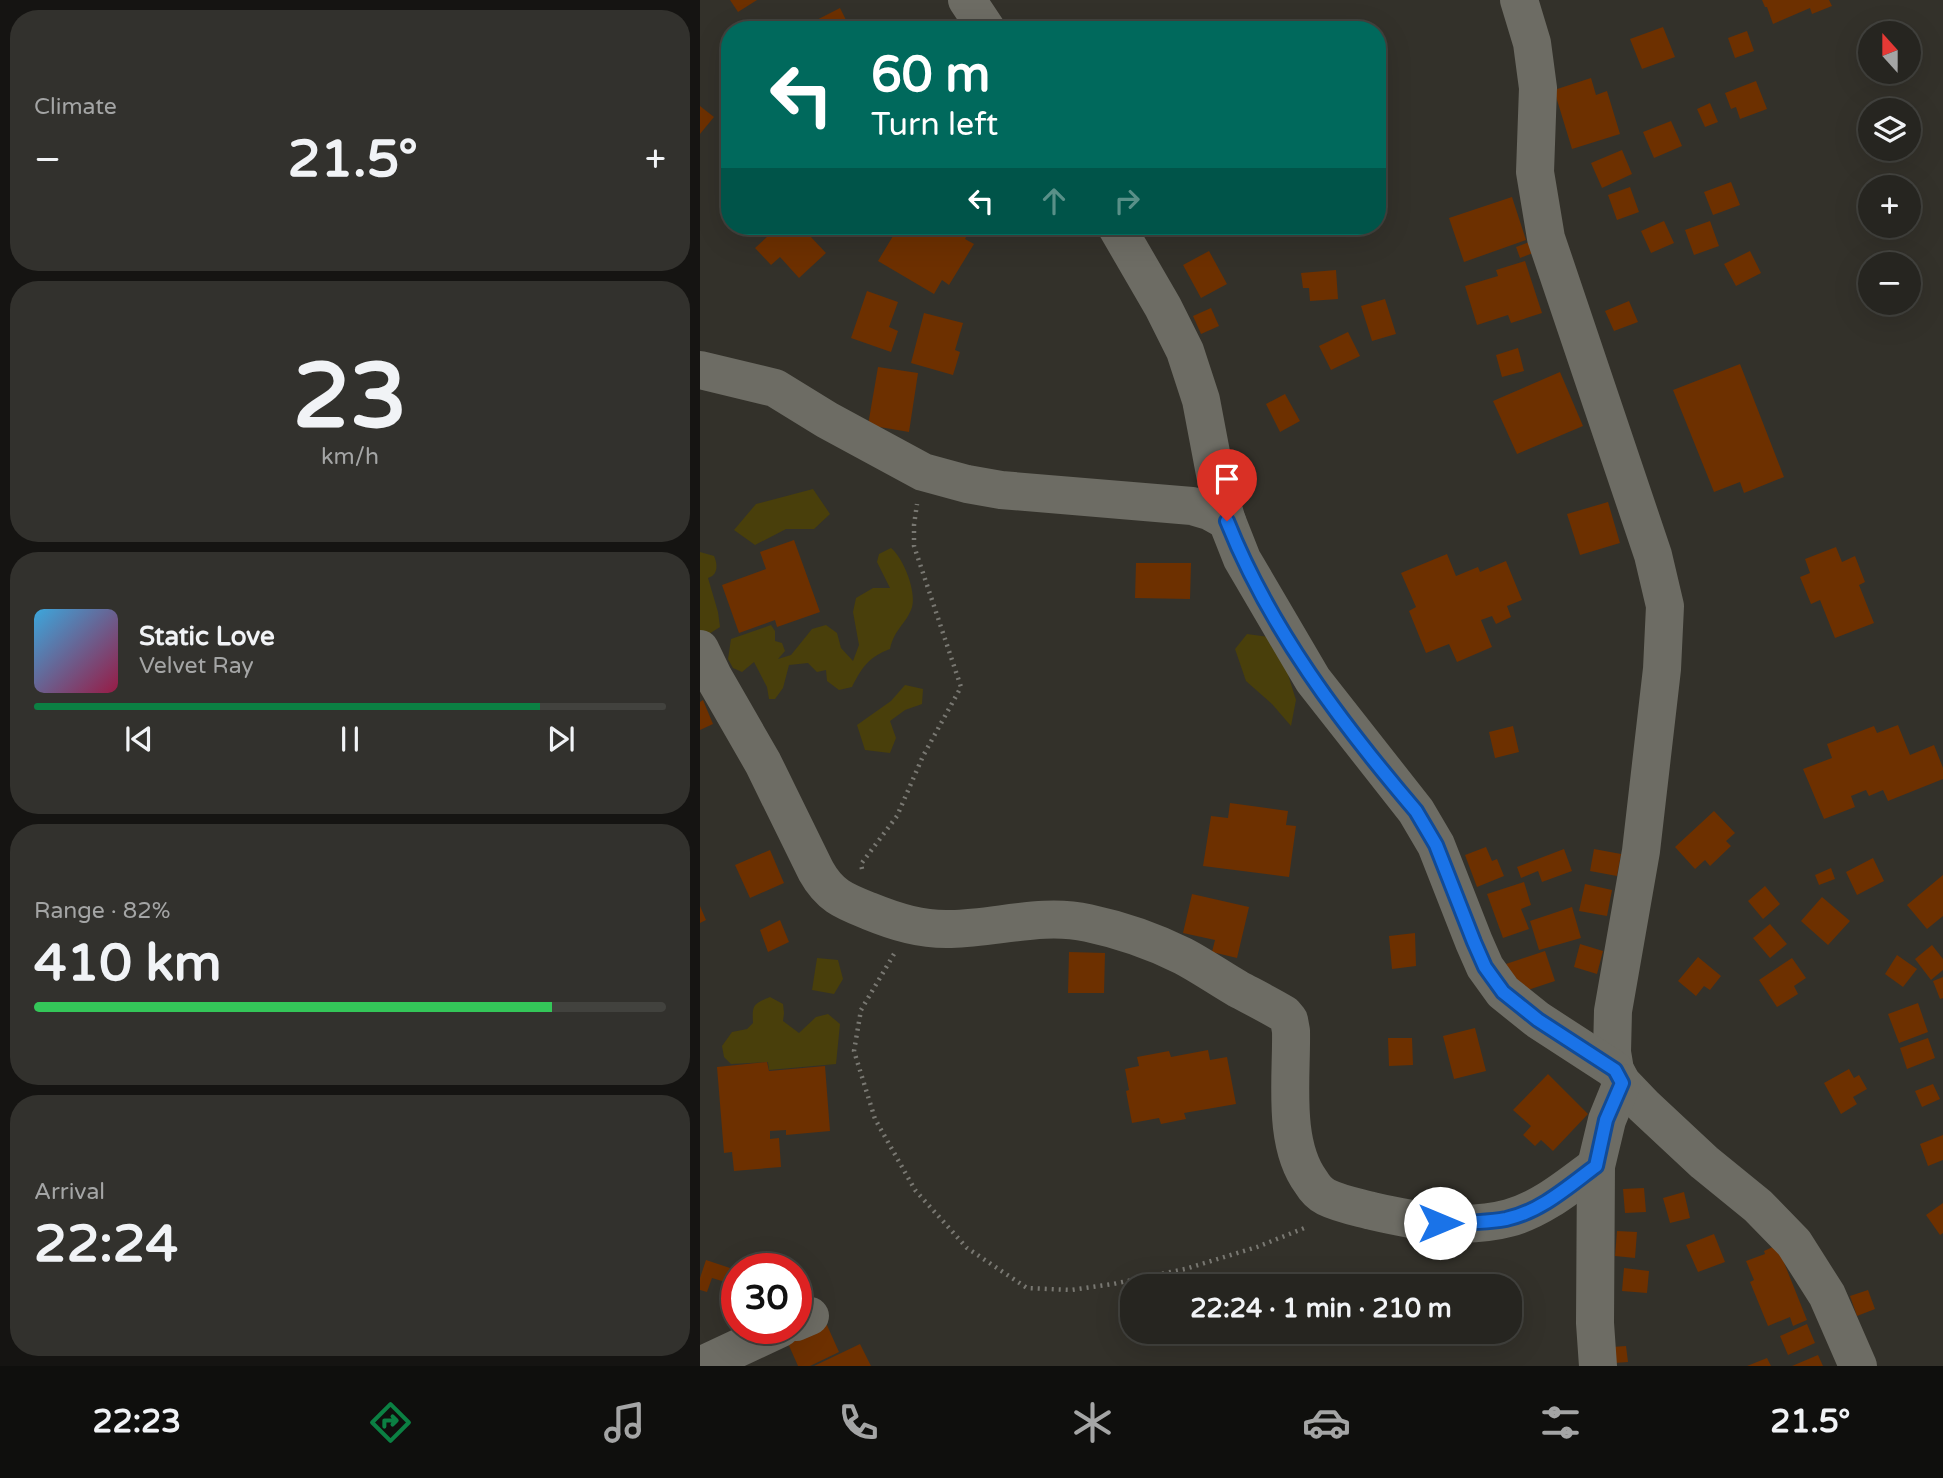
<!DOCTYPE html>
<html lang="en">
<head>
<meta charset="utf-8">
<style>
  :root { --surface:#262520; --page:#32312d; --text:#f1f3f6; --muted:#a4a5a5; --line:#42423e; --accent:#0b8043 }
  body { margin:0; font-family:"Varela Round",sans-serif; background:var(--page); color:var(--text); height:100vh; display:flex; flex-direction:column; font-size:26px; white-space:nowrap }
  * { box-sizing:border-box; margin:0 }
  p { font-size:23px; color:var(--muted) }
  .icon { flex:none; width:38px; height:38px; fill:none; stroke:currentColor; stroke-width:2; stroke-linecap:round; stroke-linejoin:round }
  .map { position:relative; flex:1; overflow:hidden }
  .details { display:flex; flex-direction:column; gap:10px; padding:10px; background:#151412; width:700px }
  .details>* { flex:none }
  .hud { position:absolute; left:21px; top:21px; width:665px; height:214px; border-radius:28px; box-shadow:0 7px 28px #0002,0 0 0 2px var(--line); background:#00695c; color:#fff; overflow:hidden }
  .needle { width:46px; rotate:339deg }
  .fabs { position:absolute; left:1158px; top:21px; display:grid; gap:14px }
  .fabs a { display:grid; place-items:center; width:63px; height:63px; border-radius:50%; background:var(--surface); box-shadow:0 7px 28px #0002,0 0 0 2px var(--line); font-size:35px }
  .speed { position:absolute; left:21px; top:1253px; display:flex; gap:14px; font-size:35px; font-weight:700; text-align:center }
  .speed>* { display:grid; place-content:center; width:91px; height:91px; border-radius:50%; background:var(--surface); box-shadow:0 7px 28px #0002,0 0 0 2px var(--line); line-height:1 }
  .speed .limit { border:10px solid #d22; background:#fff; color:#111 }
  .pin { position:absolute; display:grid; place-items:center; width:60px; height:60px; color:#fff; margin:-72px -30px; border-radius:50% 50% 50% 0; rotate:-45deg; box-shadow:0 0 7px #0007 }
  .pin .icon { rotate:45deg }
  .me { position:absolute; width:77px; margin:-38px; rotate:90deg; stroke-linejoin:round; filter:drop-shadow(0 0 5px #0008) }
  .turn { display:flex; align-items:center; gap:24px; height:147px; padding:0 35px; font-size:32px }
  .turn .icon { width:91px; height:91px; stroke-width:2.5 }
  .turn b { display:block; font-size:49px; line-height:60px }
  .lanes { display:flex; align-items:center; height:66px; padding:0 35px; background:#0003; justify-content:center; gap:35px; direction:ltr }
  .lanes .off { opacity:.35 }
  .big { font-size:52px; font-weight:700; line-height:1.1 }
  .details .card { flex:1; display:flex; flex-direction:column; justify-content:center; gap:10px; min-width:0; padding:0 24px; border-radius:28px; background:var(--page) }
  .details .dial { align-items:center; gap:0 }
  .dial b { font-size:91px; line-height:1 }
  .song { display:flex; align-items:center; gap:21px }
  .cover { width:84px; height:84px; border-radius:10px; background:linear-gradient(135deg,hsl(200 70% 55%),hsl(340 70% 35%)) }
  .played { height:7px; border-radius:4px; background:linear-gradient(90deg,var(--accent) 80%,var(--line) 80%) }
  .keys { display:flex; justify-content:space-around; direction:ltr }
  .heat { display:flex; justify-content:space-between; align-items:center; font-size:38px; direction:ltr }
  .charge { height:10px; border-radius:5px; background:linear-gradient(90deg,#34c759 82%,var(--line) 0) }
  .trip { position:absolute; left:420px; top:1274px; width:402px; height:70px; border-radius:28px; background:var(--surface); box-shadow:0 7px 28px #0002,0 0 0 2px var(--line); font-weight:700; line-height:70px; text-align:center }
  .tab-bar { display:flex; height:112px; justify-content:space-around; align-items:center; background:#0f0f0d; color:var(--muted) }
  .tab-bar .icon { width:49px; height:49px }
  .tab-bar .selected { color:var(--accent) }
  .tab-bar b { font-size:32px; color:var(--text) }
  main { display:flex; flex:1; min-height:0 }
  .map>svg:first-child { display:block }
</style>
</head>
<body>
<main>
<section class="details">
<div class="card"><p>Climate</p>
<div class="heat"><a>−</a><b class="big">21.5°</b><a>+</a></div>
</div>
<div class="card dial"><b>23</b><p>km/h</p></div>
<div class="card">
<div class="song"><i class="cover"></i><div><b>Static Love</b><p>Velvet Ray</p></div></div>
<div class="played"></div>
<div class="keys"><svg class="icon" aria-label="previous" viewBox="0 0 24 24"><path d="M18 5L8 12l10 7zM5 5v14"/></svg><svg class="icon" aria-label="pause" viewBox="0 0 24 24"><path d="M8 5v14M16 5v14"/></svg><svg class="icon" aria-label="next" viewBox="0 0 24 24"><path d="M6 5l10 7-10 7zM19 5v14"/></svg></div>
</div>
<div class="card"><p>Range · 82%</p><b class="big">410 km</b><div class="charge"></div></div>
<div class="card"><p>Arrival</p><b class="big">22:24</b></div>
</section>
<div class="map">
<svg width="1243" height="1366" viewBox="0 0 1243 1366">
  <rect width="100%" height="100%" fill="#33312a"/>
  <g fill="#493f0b">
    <path d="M 113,489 L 130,514 L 114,529 L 86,529 L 55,545 L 34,530 L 56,504 Z"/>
    <path d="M 191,548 C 204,559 218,594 211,610 C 204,626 194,630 190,649 C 169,657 162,667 152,687 L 139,690 L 127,681 L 126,670 L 117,672 L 108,663 L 89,665 L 83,688 L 75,699 L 69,699 L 67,687 L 54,662 L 42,672 L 33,668 L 28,659 L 31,639 L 71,625 L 75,631 L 75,641 L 82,643 L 85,651 L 78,659 L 91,655 L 112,629 L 126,625 L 137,633 L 141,648 L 153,661 L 159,645 L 153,612 L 156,598 L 173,588 L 190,588 L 177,562 L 179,554 Z"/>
    <path d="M 0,552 L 14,556 C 18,565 18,575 8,578 L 18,612 L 20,627 L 4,637 L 0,634 Z"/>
    <path d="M 547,634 L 569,637 L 585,665 L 596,700 L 591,726 L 572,704 L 546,681 L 535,649 Z"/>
    <path d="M 205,685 L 223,689 L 222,704 L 205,710 L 190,721 L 196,738 L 190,753 L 165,750 L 157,725 L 191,701 Z"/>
    <path d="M 117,958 L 138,960 L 143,979 L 134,994 L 112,990 Z"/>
    <path d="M 70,997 L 83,1004 L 84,1013 L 83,1021 L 99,1033 L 116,1017 L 128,1014 L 140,1024 L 136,1064 L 69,1070 L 68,1062 L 31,1064 L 24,1057 L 22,1046 L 32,1032 L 47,1029 L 53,1023 C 52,1005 53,1004 70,997 Z"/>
  </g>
  <g fill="#6d3000">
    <path d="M 30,0 L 57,0 L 38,12 Z"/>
    <path d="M 1062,0 L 1129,0 L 1132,6 L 1112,14 L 1110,8 L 1073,24 L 1067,7 L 1065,7 Z"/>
    <path d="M 140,8 L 151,30 L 105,30 L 103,27 Z"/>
    <path d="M 963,27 L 975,57 L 942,69 L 930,39 Z"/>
    <path d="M 1047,31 L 1054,51 L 1035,58 L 1028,38 Z"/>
    <path d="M 891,78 L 896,95 L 907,91 L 920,134 L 872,149 L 854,90 Z"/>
    <path d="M 1056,81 L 1067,109 L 1040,119 L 1036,107 L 1031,109 L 1025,93 Z"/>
    <path d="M 1010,103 L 1018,122 L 1005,127 L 997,109 Z"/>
    <path d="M 0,106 L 14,117 L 0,134 Z"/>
    <path d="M 971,121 L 982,146 L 954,158 L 943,132 Z"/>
    <path d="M 922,150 L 932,174 L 902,188 L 891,163 Z"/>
    <path d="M 1031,182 L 1040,205 L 1013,215 L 1004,192 Z"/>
    <path d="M 930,187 L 939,212 L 917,220 L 908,195 Z"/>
    <path d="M 812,197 L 826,240 L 764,262 L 749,218 Z"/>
    <path d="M 964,221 L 974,243 L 951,253 L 941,231 Z"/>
    <path d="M 1010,221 L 1019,246 L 994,255 L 985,230 Z"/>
    <path d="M 79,226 L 122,226 L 110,236 L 126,253 L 99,278 L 80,257 L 71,265 L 55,248 Z"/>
    <path d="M 199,226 L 209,226 L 214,229 L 216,226 L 272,226 L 265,239 L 274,244 L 249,285 L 242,280 L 234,294 L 178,261 Z"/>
    <path d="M 829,242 L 833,253 L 820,258 L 816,247 Z"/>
    <path d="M 509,251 L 527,284 L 501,298 L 483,265 Z"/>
    <path d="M 1050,251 L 1061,273 L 1036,286 L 1024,264 Z"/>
    <path d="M 825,261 L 842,313 L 811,323 L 808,315 L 777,325 L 765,286 L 798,276 L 796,270 Z"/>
    <path d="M 636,270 L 638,299 L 610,301 L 609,288 L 603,288 L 601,273 Z"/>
    <path d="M 167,291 L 198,302 L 189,327 L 198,331 L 191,352 L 151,338 Z"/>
    <path d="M 685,299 L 696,334 L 672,341 L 661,306 Z"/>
    <path d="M 929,301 L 938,322 L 914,331 L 905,311 Z"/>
    <path d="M 511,308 L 519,326 L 501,334 L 493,316 Z"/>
    <path d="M 224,313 L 263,323 L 255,350 L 260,352 L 253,375 L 211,363 Z"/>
    <path d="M 648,332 L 660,356 L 631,370 L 619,346 Z"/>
    <path d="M 818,348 L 824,371 L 802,377 L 796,355 Z"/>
    <path d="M 1040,364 L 1084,477 L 1044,493 L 1040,482 L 1014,492 L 973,390 Z"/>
    <path d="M 178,367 L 218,373 L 209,432 L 168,425 Z"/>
    <path d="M 860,372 L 883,426 L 817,454 L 793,401 Z"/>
    <path d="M 585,394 L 600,421 L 580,432 L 566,404 Z"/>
    <path d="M 908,502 L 920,543 L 880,555 L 867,514 Z"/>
    <path d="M 94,540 L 120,612 L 77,627 L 75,620 L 39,633 L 22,585 L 66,569 L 60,552 Z"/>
    <path d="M 1136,547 L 1142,562 L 1155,556 L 1165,582 L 1159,585 L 1174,623 L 1135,638 L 1120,600 L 1111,604 L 1100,577 L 1110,573 L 1105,559 Z"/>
    <path d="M 747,554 L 756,576 L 778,567 L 780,572 L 806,561 L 822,600 L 807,606 L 811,617 L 796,624 L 792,616 L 781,620 L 792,647 L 757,662 L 749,644 L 726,653 L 709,611 L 716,607 L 701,573 Z"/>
    <path d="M 436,563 L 491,563 L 490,599 L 435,598 Z"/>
    <path d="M 3,700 L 13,724 L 0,730 L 0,702 Z"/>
    <path d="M 1198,725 L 1210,755 L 1234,745 L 1243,768 L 1243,779 L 1188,801 L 1183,790 L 1169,796 L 1166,790 L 1151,796 L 1155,807 L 1124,819 L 1103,769 L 1132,758 L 1127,744 L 1174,726 L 1177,733 Z"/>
    <path d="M 813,726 L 819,752 L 795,758 L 789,732 Z"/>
    <path d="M 530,803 L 588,811 L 586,825 L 596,826 L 589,877 L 503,866 L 511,816 L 528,818 Z"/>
    <path d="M 1014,811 L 1035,833 L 1026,841 L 1031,846 L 1010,866 L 1005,860 L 995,869 L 975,847 Z"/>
    <path d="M 786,847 L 792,861 L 797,859 L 804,876 L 777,887 L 765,855 Z"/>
    <path d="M 864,849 L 872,871 L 842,882 L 838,871 L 821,878 L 817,867 Z"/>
    <path d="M 894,849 L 921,854 L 917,876 L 890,871 Z"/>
    <path d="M 70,850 L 84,883 L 50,898 L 35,865 Z"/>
    <path d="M 1173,858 L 1184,881 L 1157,895 L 1146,872 Z"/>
    <path d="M 1131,868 L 1135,879 L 1119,885 L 1115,875 Z"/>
    <path d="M 1243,875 L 1243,916 L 1227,929 L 1207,905 Z"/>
    <path d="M 824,882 L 831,905 L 821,909 L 829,929 L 803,938 L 787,894 Z"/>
    <path d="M 885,884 L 912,890 L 907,916 L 879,911 Z"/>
    <path d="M 1065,886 L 1080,904 L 1063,919 L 1048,901 Z"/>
    <path d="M 492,894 L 549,907 L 537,958 L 512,952 L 515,940 L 483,933 Z"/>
    <path d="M 1122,897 L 1150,921 L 1128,945 L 1101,921 Z"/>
    <path d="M 0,906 L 6,920 L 0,923 Z"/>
    <path d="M 872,907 L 881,938 L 839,950 L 830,921 Z"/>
    <path d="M 80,920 L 89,942 L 68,952 L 60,930 Z"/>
    <path d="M 1070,924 L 1087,944 L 1070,958 L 1053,938 Z"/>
    <path d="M 715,933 L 716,966 L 692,969 L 689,936 Z"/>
    <path d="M 880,944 L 903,951 L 897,974 L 874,967 Z"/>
    <path d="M 1232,945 L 1243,959 L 1243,970 L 1231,980 L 1215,959 Z"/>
    <path d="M 845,951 L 855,981 L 816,994 L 806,964 Z"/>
    <path d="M 369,952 L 405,953 L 404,993 L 368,993 Z"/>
    <path d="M 1197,955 L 1217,969 L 1203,987 L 1185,974 Z"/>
    <path d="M 998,957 L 1021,976 L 1010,990 L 1004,986 L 996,996 L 978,981 Z"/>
    <path d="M 1092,958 L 1106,978 L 1094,986 L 1098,994 L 1077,1007 L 1059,980 Z"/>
    <path d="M 1243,977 L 1243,998 L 1240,999 L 1233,981 Z"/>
    <path d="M 1218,1003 L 1228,1032 L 1199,1043 L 1188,1014 Z"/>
    <path d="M 775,1028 L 786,1071 L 754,1079 L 743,1036 Z"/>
    <path d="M 688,1038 L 712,1038 L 713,1065 L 689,1066 Z"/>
    <path d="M 1228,1038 L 1235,1058 L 1207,1069 L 1200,1048 Z"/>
    <path d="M 508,1050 L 510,1060 L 527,1057 L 536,1104 L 484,1113 L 486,1119 L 461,1124 L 459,1118 L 432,1123 L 426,1091 L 429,1090 L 425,1069 L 439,1066 L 437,1057 L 469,1051 L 471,1057 Z"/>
    <path d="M 67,1062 L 69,1071 L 125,1066 L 130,1131 L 86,1135 L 86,1130 L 70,1131 L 70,1139 L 79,1138 L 81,1167 L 34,1171 L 32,1152 L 24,1153 L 17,1067 Z"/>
    <path d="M 1149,1069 L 1154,1078 L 1159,1075 L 1167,1089 L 1153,1097 L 1157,1104 L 1141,1114 L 1124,1083 Z"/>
    <path d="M 848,1074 L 888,1114 L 853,1151 L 841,1140 L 835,1146 L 823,1135 L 831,1126 L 813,1110 Z"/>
    <path d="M 1233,1084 L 1240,1099 L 1222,1107 L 1215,1091 Z"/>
    <path d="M 1243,1135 L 1243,1160 L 1228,1166 L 1220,1144 Z"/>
    <path d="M 944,1188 L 946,1212 L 925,1213 L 923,1189 Z"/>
    <path d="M 984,1192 L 990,1218 L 970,1223 L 963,1198 Z"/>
    <path d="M 1243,1203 L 1243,1233 L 1240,1235 L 1226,1215 Z"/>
    <path d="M 917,1231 L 937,1232 L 935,1258 L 915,1256 Z"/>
    <path d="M 1014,1234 L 1025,1262 L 998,1272 L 986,1245 Z"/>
    <path d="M 1077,1245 L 1107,1320 L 1093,1326 L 1090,1317 L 1068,1326 L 1050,1282 L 1054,1280 L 1046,1261 L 1065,1254 L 1064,1251 Z"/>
    <path d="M 6,1260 L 30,1268 L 25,1282 L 12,1278 L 7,1292 L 0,1290 L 0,1278 Z"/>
    <path d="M 924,1268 L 949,1271 L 947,1293 L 922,1291 Z"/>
    <path d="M 1168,1290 L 1175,1309 L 1157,1316 L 1150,1296 Z"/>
    <path d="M 122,1314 L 139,1352 L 110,1366 L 98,1366 L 83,1332 Z"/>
    <path d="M 1107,1324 L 1115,1343 L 1088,1355 L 1080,1336 Z"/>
    <path d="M 160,1344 L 171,1366 L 114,1366 Z"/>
    <path d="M 926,1346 L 928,1362 L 914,1363 L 912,1347 Z"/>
    <path d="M 1118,1355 L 1123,1366 L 1092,1366 Z"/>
    <path d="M 1067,1358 L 1071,1366 L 1047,1366 Z"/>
  </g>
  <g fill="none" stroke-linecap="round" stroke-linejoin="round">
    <g stroke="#797872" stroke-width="4.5" stroke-dasharray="2 5" stroke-linecap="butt">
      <path d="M 162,869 L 161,864 L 197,816 L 223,756 L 261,687 L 214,546 L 214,525 L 217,504"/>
      <path d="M 194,954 L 161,1010 L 154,1051 L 175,1119 L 215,1190 L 267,1248 L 327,1288 L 371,1290 L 413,1284 L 485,1269 L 557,1247 L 607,1227"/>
    </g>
    <g stroke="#6d6c64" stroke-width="38">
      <path d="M 267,0 L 287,30"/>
      <path d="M 819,0 L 832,43 L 838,88 L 835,172 L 846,238 L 953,555 L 965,606 L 962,669 L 941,851 L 913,1011 L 912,1052 L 915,1070 L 922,1083 L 944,1106 L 1004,1162 L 1058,1206 L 1094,1243 L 1127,1295 L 1158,1366"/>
      <path d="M 416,226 L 463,307 L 485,351 L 501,400 L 519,495 L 527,521 L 542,559 L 613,680 L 716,811 L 736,845 L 774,942 L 785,967 L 803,992 L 838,1020 L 915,1070"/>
      <path d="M 0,370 L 75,388 L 127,420 L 223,472 L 267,484 L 301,490 L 492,506 L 509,511 L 527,521"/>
      <path d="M 0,649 L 13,676 L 63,763 L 116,871 C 130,896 144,901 169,911 C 196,922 222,930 251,929 C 298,928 342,913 388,923 C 421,930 453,941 483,956 C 502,966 519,978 538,989 C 553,997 569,1005 584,1014 L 589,1020 L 591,1031 C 592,1077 582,1143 611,1182 C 614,1187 620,1194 626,1197 C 640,1204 657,1207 672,1211 C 715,1221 765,1230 809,1218 C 842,1209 869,1186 896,1166"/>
      <path d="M 96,1322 L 110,1316"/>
      <path d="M 0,1366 L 81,1328"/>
      <path d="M 898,1366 L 895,1323 L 896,1166 L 907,1120 L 922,1083"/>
    </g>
  </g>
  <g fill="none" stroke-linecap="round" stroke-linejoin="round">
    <defs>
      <path id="route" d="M 527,521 C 570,629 641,723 716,811 L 736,845 L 774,942 L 785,967 L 803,992 L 838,1020 L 915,1070 L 922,1083 L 906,1120 L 896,1166 C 869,1186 840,1212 806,1219 C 784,1223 762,1223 740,1223"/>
    </defs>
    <use href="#route" stroke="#114b97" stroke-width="18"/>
    <use href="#route" stroke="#1a73e8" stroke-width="12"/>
  </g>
</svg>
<div class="fabs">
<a><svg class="needle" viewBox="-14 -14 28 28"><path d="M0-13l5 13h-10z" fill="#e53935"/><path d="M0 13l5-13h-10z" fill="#a4a5a5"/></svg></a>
<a><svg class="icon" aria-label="layers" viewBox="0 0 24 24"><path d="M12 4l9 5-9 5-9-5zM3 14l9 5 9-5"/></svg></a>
<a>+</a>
<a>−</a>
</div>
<div class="speed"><div class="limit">30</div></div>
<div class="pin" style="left:527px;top:521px;background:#d93025"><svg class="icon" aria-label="arrive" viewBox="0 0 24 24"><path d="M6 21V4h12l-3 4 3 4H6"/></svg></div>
<svg class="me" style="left:740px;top:1223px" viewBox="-20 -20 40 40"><circle r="19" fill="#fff"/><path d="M0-13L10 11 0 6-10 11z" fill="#1a73e8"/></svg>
<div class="trip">22:24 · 1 min · 210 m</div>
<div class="hud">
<div class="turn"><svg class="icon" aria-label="left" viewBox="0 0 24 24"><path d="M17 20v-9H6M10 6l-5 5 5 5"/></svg><div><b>60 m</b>Turn left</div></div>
<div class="lanes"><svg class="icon" aria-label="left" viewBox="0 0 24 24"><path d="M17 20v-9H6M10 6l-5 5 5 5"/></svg><svg class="icon off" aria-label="ahead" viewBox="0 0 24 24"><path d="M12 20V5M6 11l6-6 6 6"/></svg><svg class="icon off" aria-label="right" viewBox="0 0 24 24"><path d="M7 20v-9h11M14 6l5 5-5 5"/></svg></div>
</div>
</div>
</main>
<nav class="tab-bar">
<b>22:23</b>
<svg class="icon selected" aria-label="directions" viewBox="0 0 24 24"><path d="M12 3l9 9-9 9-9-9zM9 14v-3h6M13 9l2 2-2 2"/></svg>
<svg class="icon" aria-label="music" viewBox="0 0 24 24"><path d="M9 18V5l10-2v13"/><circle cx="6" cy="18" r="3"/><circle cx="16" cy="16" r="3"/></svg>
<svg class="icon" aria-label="phone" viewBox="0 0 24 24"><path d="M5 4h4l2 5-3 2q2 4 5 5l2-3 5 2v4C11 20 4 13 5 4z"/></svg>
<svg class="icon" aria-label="climate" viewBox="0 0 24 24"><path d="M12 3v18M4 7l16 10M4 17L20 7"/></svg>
<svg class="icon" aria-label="car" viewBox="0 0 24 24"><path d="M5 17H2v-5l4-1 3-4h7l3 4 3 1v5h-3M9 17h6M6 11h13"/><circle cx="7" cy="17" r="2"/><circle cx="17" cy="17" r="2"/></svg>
<svg class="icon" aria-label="filters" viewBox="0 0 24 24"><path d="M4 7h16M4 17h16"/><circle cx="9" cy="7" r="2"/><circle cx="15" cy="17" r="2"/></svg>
<b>21.5°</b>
</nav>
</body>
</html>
